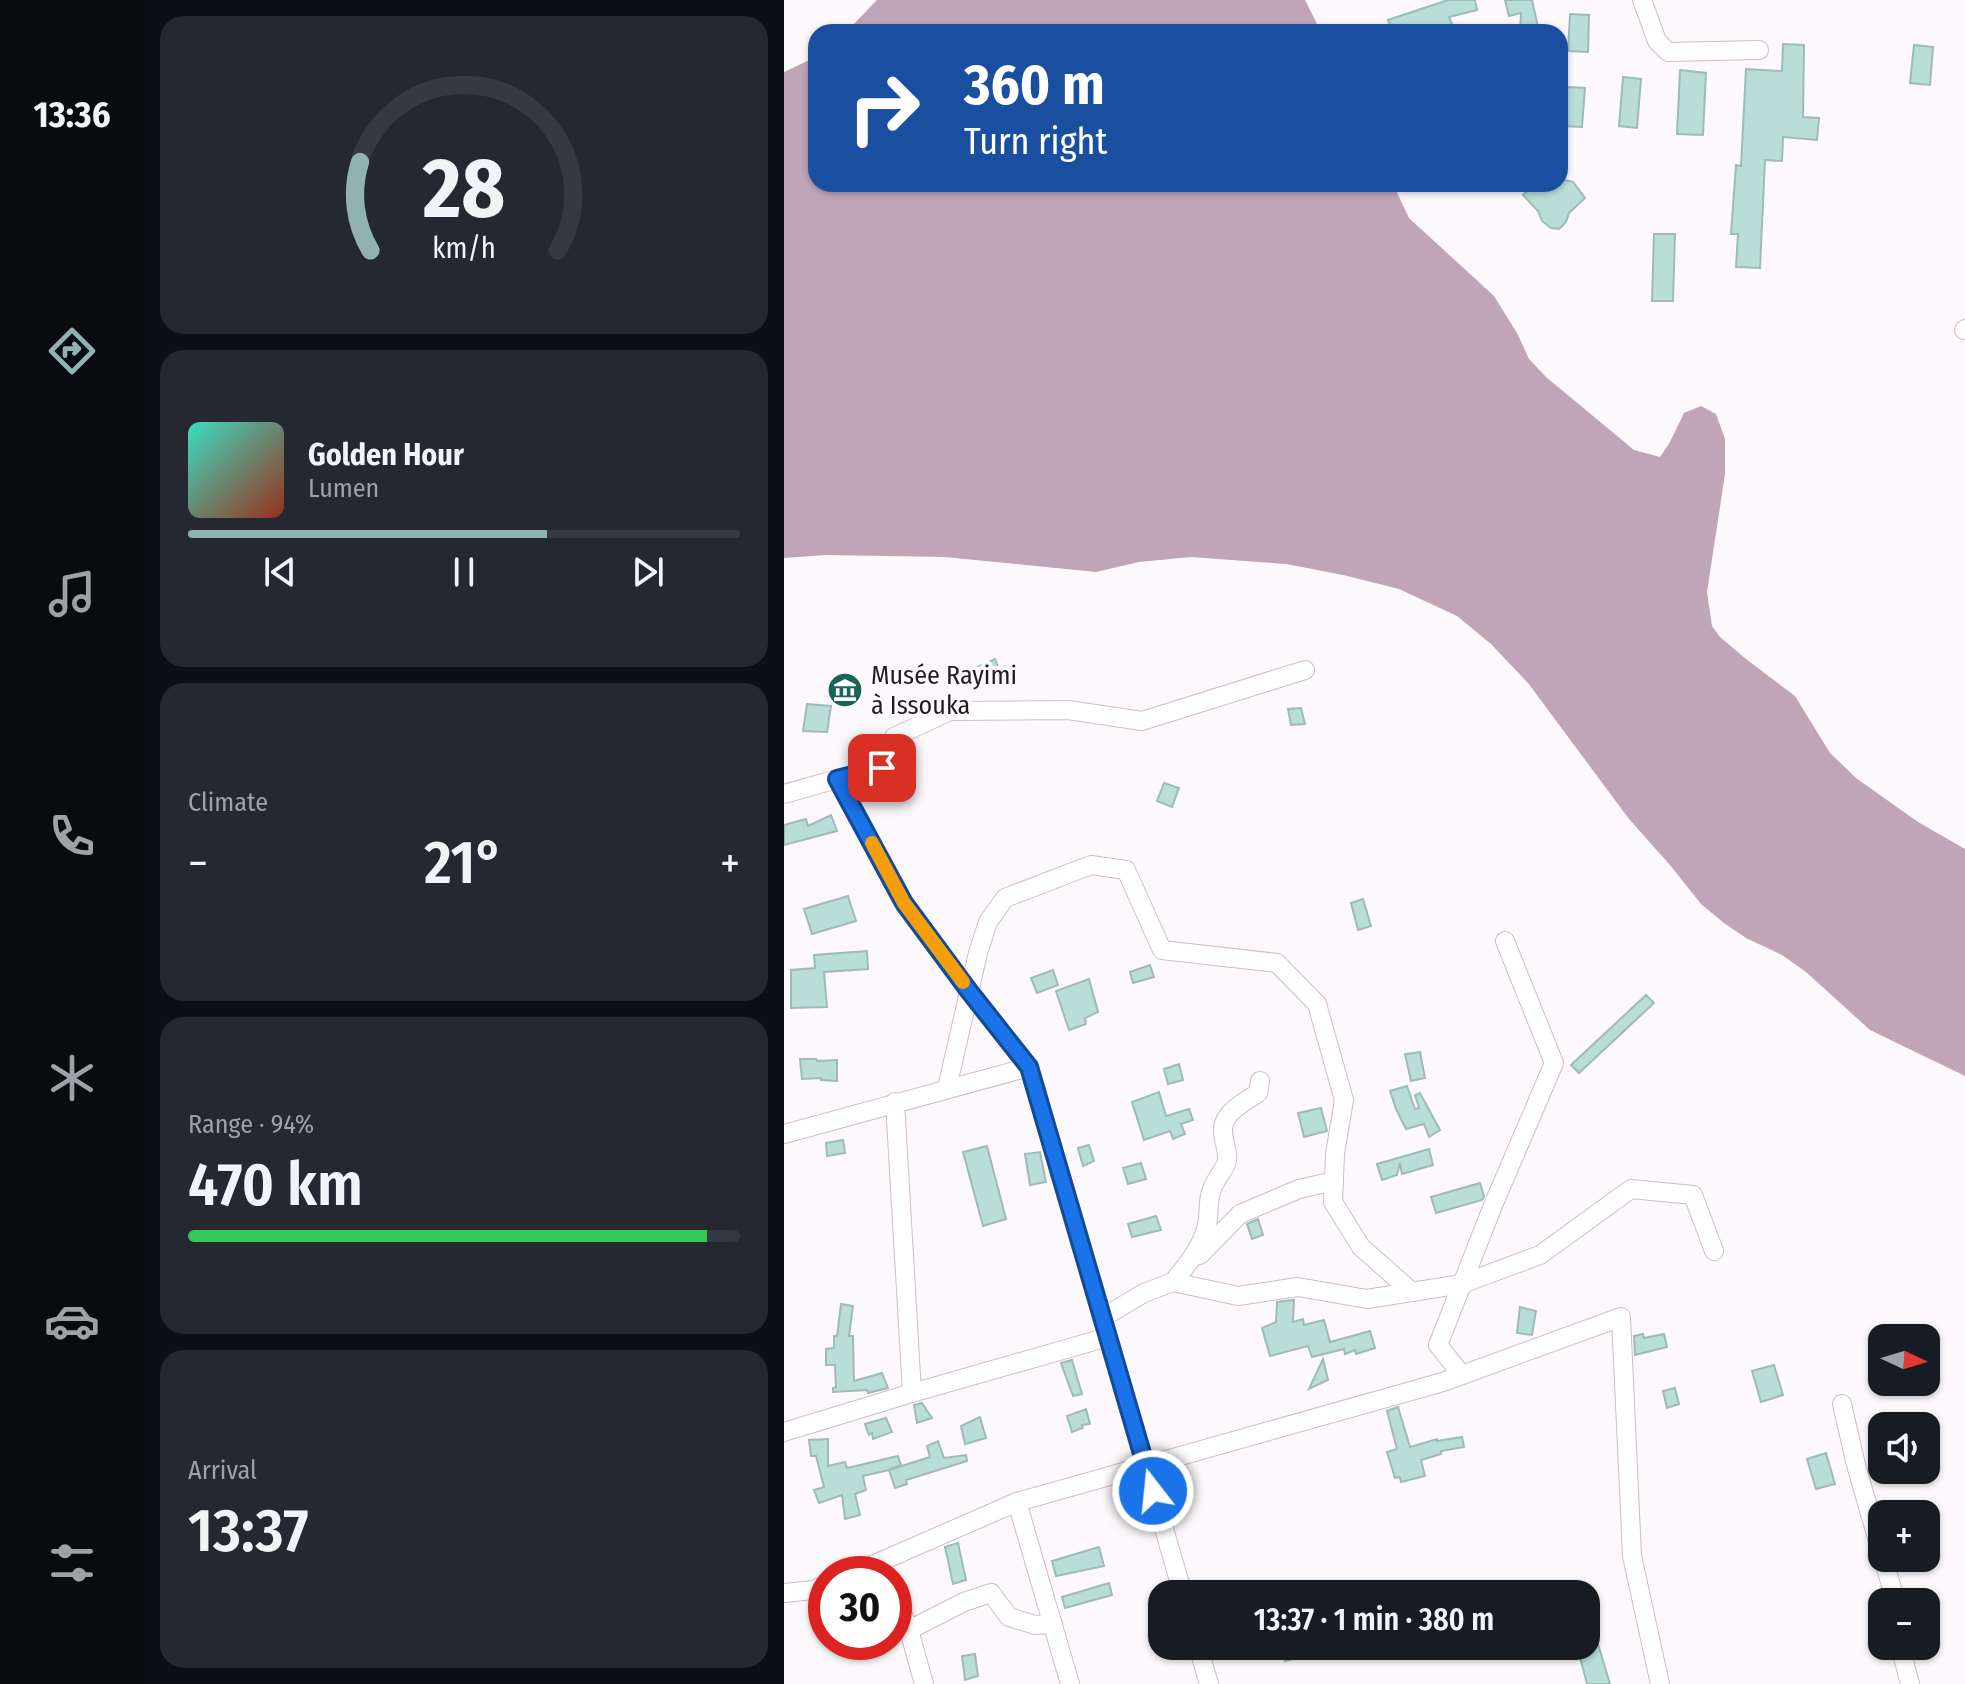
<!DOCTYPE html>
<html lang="en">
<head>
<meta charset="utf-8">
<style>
  :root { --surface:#171b24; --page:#242831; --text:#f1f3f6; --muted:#9ea1a6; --line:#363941; --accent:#90b2b0 }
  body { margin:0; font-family:"Fira Sans Condensed",sans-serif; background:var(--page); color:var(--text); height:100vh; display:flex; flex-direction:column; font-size:30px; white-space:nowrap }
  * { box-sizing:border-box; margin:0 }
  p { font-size:26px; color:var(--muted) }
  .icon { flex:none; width:44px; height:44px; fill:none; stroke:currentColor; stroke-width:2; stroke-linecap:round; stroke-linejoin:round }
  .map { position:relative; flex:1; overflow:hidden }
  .sheet { display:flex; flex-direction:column; gap:16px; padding:16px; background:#0d0f14; width:640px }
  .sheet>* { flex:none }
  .top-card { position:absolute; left:24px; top:24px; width:760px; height:168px; border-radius:24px; box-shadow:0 2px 6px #0004; background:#1a4fa0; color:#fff; overflow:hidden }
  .needle { width:52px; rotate:94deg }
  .controls { position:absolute; left:1084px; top:1324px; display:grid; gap:16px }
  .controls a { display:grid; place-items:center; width:72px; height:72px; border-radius:16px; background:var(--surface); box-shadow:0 2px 6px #0004; font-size:40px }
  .speed { position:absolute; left:24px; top:1556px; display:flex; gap:16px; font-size:40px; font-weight:700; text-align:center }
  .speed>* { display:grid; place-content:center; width:104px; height:104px; border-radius:50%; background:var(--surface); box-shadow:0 2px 6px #0004; line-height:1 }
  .speed .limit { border:12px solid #d22; background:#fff; color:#111 }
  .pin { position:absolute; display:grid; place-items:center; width:68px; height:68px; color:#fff; margin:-34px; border-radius:16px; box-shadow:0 4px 12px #0006 }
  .me { position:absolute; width:88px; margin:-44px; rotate:344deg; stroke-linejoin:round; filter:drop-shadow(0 0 6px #0008) }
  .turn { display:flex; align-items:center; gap:28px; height:168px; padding:0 24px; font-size:36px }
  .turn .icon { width:104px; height:104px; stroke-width:2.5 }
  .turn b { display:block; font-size:56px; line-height:68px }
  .big { font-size:60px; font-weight:600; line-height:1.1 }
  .sheet .card { flex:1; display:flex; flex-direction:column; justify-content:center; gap:12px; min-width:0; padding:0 28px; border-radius:24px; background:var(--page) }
  .sheet .dial { align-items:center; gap:0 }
  .dial svg { height:208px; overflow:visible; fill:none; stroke:var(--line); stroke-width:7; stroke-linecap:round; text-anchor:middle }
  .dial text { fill:var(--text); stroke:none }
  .song { display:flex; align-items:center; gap:24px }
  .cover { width:96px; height:96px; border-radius:12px; background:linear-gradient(135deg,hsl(170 70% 55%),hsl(10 70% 35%)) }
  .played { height:8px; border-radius:4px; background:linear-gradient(90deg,var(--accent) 65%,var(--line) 65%) }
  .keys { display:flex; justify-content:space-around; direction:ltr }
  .heat { display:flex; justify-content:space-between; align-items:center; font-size:44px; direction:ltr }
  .charge { height:12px; border-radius:6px; background:linear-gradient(90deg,#34c759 94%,var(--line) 0) }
  .trip { position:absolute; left:364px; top:1580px; width:452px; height:80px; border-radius:24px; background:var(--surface); box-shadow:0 2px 6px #0004; font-weight:600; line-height:80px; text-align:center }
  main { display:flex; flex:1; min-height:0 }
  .dock { display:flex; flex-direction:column; width:144px; justify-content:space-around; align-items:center; background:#090b0e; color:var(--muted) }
  .dock .icon { width:56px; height:56px }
  .dock .current { color:var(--accent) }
  .dock b { font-size:36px; color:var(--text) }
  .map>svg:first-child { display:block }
</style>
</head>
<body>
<main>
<nav class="dock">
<b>13:36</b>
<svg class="icon current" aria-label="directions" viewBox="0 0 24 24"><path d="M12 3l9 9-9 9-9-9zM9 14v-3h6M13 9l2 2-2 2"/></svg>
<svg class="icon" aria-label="music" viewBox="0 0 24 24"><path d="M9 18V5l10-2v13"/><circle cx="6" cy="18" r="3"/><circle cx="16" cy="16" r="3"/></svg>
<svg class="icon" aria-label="phone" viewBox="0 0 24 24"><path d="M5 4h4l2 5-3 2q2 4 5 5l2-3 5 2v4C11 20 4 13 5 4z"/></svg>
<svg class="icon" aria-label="climate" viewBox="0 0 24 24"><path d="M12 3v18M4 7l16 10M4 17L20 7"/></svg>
<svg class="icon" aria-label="car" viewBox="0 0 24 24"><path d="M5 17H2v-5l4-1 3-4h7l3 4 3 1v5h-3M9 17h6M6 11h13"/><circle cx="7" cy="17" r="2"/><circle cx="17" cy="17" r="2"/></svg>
<svg class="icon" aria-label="filters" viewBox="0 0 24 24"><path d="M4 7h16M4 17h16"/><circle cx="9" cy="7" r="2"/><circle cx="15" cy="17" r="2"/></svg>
</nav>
<section class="sheet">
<div class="card dial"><svg viewBox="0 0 100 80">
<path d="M14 69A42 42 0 1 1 86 69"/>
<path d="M14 69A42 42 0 0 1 10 35" stroke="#90b2b0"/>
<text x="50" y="56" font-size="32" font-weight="700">28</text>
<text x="50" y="72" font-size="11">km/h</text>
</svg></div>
<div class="card">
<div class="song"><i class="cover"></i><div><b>Golden Hour</b><p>Lumen</p></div></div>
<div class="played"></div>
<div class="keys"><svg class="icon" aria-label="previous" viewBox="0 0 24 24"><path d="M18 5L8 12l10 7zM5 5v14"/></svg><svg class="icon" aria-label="pause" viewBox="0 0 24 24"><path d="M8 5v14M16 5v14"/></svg><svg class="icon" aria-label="next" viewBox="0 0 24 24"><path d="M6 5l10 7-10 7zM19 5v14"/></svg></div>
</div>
<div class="card"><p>Climate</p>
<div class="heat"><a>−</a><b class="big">21°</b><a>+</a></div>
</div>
<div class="card"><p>Range · 94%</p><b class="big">470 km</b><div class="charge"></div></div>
<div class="card"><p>Arrival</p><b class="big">13:37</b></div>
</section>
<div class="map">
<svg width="1181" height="1684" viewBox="0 0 1181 1684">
  <rect width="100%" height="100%" fill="#fcf8fb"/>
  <g fill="#c0a5b9">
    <path d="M 93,0 L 521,0 L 537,32 L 62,32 Z"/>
    <path d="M 32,57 L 32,184 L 609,184 L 625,218 L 710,296 L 733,333 L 745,359 L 762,377 L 850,450 L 876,457 L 886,442 L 900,413 L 917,406 L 932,414 L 941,439 L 941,474 L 923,592 L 928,626 L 936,637 L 962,659 L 1011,696 L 1046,753 L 1072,778 L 1134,822 L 1181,849 L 1181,1076 L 1086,1030 L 1022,972 L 998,955 L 962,938 L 940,923 L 917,904 L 886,865 L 845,819 L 744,683 L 707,644 L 673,616 L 615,589 L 559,575 L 502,564 L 407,557 L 355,562 L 312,572 L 161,557 L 42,555 L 0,558 L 0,72 Z"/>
  </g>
  <g fill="#b8ded7" stroke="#9fbbb6" stroke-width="2">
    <path d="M 664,0 L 691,0 L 693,10 L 665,17 L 670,29 L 661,32 L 608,32 L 604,20 Z"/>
    <path d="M 721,0 L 748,0 L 755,32 L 736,32 L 737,13 L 725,16 Z"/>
    <path d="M 786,14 L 805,15 L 804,52 L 784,51 Z"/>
    <path d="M 999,44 L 1020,45 L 1019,117 L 1035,118 L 1033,140 L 999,137 L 998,161 L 981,160 L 976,268 L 952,267 L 954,234 L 947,234 L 952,165 L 957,166 L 962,69 L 998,71 Z"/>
    <path d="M 1130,45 L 1149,47 L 1146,85 L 1126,83 Z"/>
    <path d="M 896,70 L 922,73 L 919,135 L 893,134 Z"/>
    <path d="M 839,77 L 857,79 L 853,128 L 835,126 Z"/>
    <path d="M 783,87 L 801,88 L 798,127 L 780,126 Z"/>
    <path d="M 776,179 L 789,182 L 801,198 L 785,213 L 782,222 L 775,229 L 767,228 L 758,221 L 754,211 L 739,195 L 749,184 L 776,184 Z"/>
    <path d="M 870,234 L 891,234 L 889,301 L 868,301 Z"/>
    <path d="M 211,659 L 217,675 L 196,680 L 191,668 Z"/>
    <path d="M 23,704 L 47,706 L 43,732 L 19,731 Z"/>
    <path d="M 517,708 L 521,724 L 507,725 L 504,709 Z"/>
    <path d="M 380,783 L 395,788 L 388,807 L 373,801 Z"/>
    <path d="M 47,815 L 53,831 L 0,845 L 0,825 L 22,819 L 24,826 Z"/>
    <path d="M 64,896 L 72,921 L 28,934 L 20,909 Z"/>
    <path d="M 579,899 L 587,926 L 574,930 L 567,903 Z"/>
    <path d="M 83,951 L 84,969 L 40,972 L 43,1007 L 7,1008 L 7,970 L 31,968 L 30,955 Z"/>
    <path d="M 366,965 L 370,977 L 349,983 L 346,972 Z"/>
    <path d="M 269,970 L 274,985 L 253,993 L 247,978 Z"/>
    <path d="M 305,979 L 314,1012 L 301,1018 L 302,1024 L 285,1030 L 272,991 Z"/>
    <path d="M 862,995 L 870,1003 L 795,1073 L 787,1065 Z"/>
    <path d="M 636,1052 L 641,1078 L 627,1081 L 621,1054 Z"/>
    <path d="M 16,1059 L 32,1059 L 33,1061 L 53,1060 L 53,1081 L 37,1080 L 37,1078 L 18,1079 Z"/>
    <path d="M 395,1064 L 399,1080 L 384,1084 L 380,1069 Z"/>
    <path d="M 623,1086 L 631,1109 L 635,1108 L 631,1095 L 636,1093 L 656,1130 L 645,1137 L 640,1124 L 622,1129 L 612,1109 L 606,1091 Z"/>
    <path d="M 375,1092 L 382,1116 L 405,1109 L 409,1120 L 397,1124 L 401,1134 L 389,1139 L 386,1131 L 360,1140 L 348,1102 Z"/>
    <path d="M 537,1108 L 543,1131 L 520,1137 L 514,1113 Z"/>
    <path d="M 59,1140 L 61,1153 L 43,1156 L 42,1143 Z"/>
    <path d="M 305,1145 L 310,1161 L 299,1166 L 294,1148 Z"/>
    <path d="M 203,1146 L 222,1219 L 199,1226 L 179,1152 Z"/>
    <path d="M 645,1149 L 649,1165 L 618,1174 L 616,1163 L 613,1175 L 598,1180 L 593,1164 Z"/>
    <path d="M 256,1152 L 262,1182 L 246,1185 L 241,1154 Z"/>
    <path d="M 357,1163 L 362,1179 L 344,1184 L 339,1168 Z"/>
    <path d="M 696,1183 L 700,1196 L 698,1200 L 652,1213 L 647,1197 Z"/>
    <path d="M 372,1216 L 377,1230 L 348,1237 L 344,1224 Z"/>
    <path d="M 474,1219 L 479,1235 L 468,1239 L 463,1224 Z"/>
    <path d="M 510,1300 L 509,1322 L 519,1319 L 520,1325 L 540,1320 L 546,1342 L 586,1331 L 591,1348 L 572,1354 L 571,1350 L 561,1354 L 560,1349 L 528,1357 L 524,1346 L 486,1356 L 478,1328 L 492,1322 L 493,1302 Z"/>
    <path d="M 57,1304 L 69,1306 L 65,1336 L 69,1336 L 70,1381 L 98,1373 L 104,1388 L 84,1393 L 83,1390 L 49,1392 L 49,1388 L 52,1387 L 51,1365 L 42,1365 L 42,1349 L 50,1348 L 50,1336 L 53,1336 Z"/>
    <path d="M 736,1307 L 752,1311 L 748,1335 L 733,1333 Z"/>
    <path d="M 859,1334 L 860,1338 L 880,1334 L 883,1347 L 851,1355 L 850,1336 Z"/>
    <path d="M 539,1359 L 544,1380 L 525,1389 Z"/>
    <path d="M 288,1360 L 298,1394 L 289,1396 L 277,1363 Z"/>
    <path d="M 990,1365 L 999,1395 L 977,1402 L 968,1371 Z"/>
    <path d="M 891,1388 L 895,1404 L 883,1408 L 879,1391 Z"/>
    <path d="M 138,1403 L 148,1418 L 133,1423 L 130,1405 Z"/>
    <path d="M 614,1407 L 626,1447 L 653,1439 L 653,1441 L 678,1437 L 680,1447 L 657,1451 L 657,1454 L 637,1460 L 641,1476 L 617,1482 L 616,1477 L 611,1478 L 603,1452 L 613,1449 L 603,1411 Z"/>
    <path d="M 302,1409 L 306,1424 L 298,1425 L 299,1428 L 288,1432 L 283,1416 Z"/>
    <path d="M 196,1417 L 202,1438 L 181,1444 L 177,1426 Z"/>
    <path d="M 102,1418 L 108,1432 L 89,1439 L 88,1433 L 85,1435 L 81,1424 Z"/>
    <path d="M 44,1439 L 44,1466 L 61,1462 L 63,1468 L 114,1456 L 117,1465 L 105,1470 L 79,1476 L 82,1490 L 71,1494 L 76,1515 L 61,1519 L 58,1495 L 35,1503 L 30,1490 L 40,1487 L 32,1456 L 27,1456 L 25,1440 Z"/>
    <path d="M 154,1441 L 160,1458 L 182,1455 L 183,1461 L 122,1480 L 123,1484 L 111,1488 L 105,1470 L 146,1457 L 143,1446 Z"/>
    <path d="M 1042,1453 L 1051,1484 L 1032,1489 L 1023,1459 Z"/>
    <path d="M 174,1543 L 182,1580 L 169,1584 L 161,1547 Z"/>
    <path d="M 315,1547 L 320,1566 L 272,1576 L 268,1561 Z"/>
    <path d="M 794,1581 L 799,1594 L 760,1594 L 760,1591 Z"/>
    <path d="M 325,1583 L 328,1595 L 281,1608 L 278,1597 Z"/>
    <path d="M 802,1614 L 805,1614 L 826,1684 L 803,1684 L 793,1646 L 802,1646 Z"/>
    <path d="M 497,1646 L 514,1646 L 517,1657 L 501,1661 Z"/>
    <path d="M 191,1654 L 194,1676 L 181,1680 L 178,1656 Z"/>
  </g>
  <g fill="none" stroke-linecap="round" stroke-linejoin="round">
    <defs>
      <g id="minor">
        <path d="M 858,0 L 873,41 L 884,52 L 975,50"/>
        <path d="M 1180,330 L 1181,329"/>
        <path d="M 53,779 L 98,768 L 110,737 L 166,711 L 284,710 L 358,721 L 521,670"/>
        <path d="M 0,794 L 53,779 L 120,903 L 185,991 L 245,1067 L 399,1594"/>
        <path d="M 163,1088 L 194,953 L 204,922 L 221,898 L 307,865 L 342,870 L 378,950 L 493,963 L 533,1004 L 560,1100 L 551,1154 L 549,1202 L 577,1247 L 628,1292"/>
        <path d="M 111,1102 L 128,1393"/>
        <path d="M 0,1134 L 245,1067"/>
        <path d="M 416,1255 L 456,1214 L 515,1189 L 550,1181"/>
        <path d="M 389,1282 C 402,1266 416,1250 422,1229 C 426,1217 423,1204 427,1192 C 430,1181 438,1173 442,1164 C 447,1150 434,1136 441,1121 C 447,1108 463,1101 474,1093 L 476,1081"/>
        <path d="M 318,1318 L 360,1293 L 389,1282 L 454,1296 L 514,1287 L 583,1299 L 678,1284 L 756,1255 L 847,1189 L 909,1195 L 930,1251"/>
        <path d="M 677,1374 L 654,1345 L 710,1203 L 770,1063 L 721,941"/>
        <path d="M 1058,1404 L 1072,1465 L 1098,1555"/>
        <path d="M 0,1432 L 128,1393 L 324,1337"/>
        <path d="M 233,1502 L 286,1684"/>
        <path d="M 1099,1558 L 1112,1602"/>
        <path d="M 68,1574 L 233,1502 L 659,1382 L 837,1317 L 848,1556 L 876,1684"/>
        <path d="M 0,1593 L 29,1590 L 42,1585"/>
        <path d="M 110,1593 L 125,1630 L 140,1684"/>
        <path d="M 125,1630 L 180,1602 L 207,1593 L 225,1617 L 251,1625 L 269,1624"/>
        <path d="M 414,1646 L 425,1684"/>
        <path d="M 1116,1646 L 1126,1684"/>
      </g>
    </defs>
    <use href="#minor" stroke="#d1bccb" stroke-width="20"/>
    <use href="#minor" stroke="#fff" stroke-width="18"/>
  </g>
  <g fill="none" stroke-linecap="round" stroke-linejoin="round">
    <defs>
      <path id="route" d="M 98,768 L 53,779 L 120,903 L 185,991 L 245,1067 L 369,1491"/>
    </defs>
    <use href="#route" stroke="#114b97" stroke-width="20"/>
    <use href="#route" stroke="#1a73e8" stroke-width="14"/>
    <path stroke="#f59e0b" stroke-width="14" d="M 88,843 L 120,903 L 179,982"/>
  </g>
  <defs>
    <symbol id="museum-disc" viewBox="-11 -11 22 22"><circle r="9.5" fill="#19635b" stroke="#fcf8fb"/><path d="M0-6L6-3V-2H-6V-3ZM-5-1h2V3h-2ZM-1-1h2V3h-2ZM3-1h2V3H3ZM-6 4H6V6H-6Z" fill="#fff"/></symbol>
  </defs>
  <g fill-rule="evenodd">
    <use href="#museum-disc" x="41" y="670" width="40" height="40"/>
  </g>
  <g text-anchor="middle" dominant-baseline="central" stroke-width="8" stroke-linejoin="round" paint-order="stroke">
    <g font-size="26" fill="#231b21" stroke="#fcf8fb" text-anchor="start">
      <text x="87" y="675">Musée Rayimi<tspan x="87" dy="30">à Issouka</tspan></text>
    </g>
  </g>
</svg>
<div class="controls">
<a><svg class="needle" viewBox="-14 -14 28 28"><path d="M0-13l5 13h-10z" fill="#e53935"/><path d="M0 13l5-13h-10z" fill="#9ea1a6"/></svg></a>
<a><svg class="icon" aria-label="sound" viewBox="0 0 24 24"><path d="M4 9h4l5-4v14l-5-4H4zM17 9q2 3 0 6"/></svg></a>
<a>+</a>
<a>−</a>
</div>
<div class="speed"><div class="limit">30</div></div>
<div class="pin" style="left:98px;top:768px;background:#d93025"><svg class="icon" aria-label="arrive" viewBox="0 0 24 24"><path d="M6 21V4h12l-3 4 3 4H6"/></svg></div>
<svg class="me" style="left:369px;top:1491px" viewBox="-20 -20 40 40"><circle r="17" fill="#1a73e8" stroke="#fff" stroke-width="3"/><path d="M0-11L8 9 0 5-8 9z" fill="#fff"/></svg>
<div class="trip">13:37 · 1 min · 380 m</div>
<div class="top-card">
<div class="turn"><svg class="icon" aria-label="right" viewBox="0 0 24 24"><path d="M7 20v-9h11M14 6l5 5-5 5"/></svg><div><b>360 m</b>Turn right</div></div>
</div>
</div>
</main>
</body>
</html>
